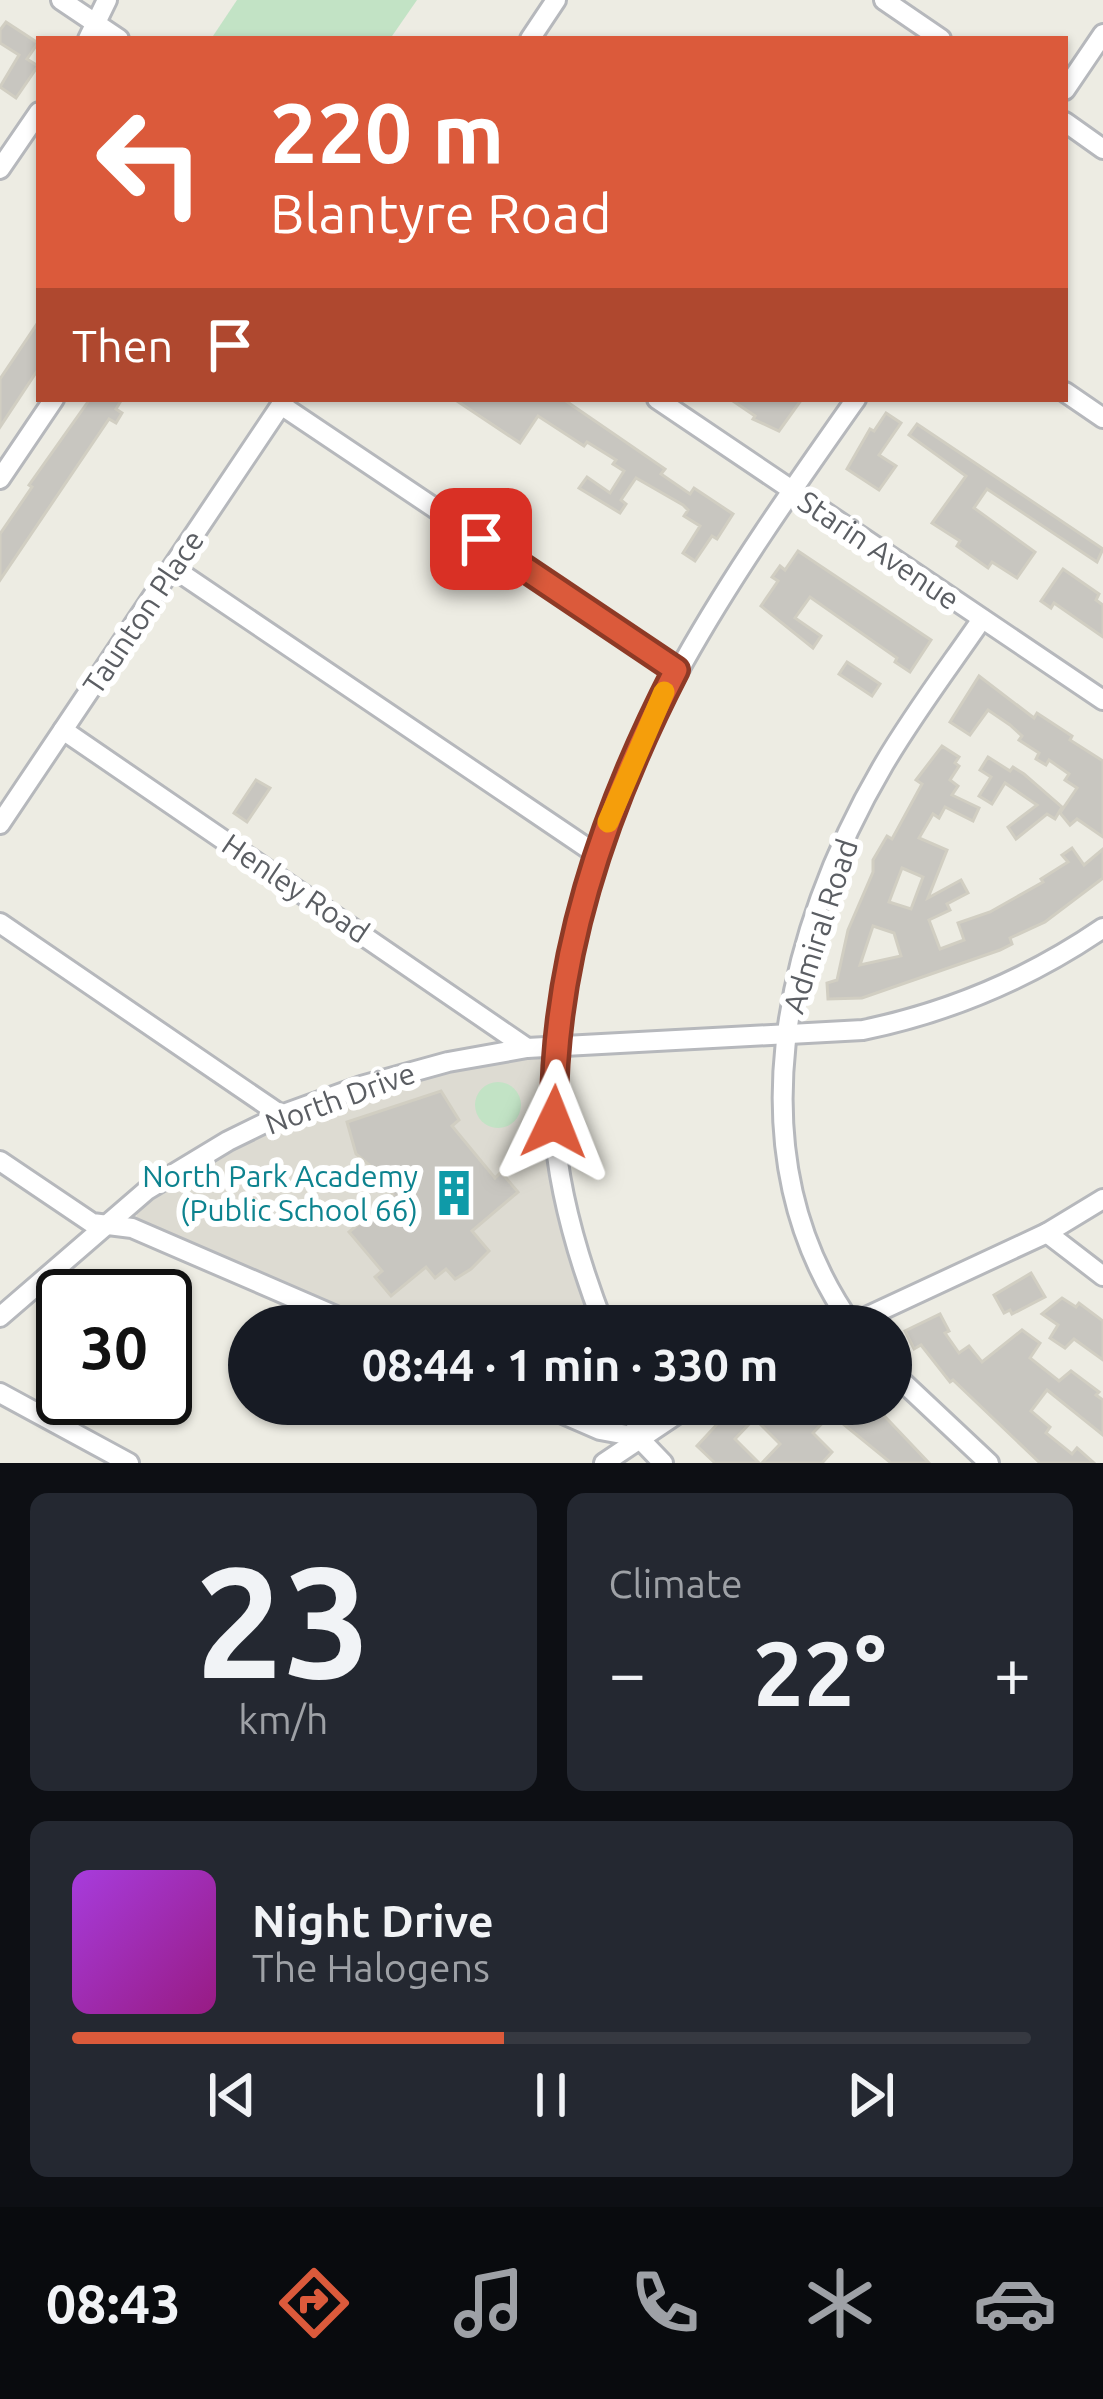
<!DOCTYPE html>
<html lang="en">
<head>
<meta charset="utf-8">
<style>
  :root { --surface:#171b24; --page:#242831; --text:#f1f3f6; --muted:#9ea1a6; --line:#363941; --accent:#db5a3b }
  body { margin:0; font-family:Ubuntu,sans-serif; background:var(--page); color:var(--text); height:100vh; display:flex; flex-direction:column; font-size:45px; white-space:nowrap }
  * { box-sizing:border-box; margin:0 }
  p { font-size:39px; color:var(--muted) }
  .icon { flex:none; width:66px; height:66px; fill:none; stroke:currentColor; stroke-width:2; stroke-linecap:round; stroke-linejoin:round }
  .map { position:relative; height:1463px; overflow:hidden }
  .panel { display:flex; flex-direction:column; gap:30px; padding:30px; background:#0d0f14; flex:1 }
  .panel>* { flex:none }
  .guide { position:absolute; left:36px; top:36px; width:1032px; height:366px; border-radius:0px; box-shadow:0 3px 9px #0004; background:#db5a3b; color:#fff; overflow:hidden }
  .speed { position:absolute; left:36px; top:1269px; display:flex; gap:24px; font-size:60px; font-weight:700; text-align:center }
  .speed>* { display:grid; place-content:center; width:156px; height:156px; border-radius:50%; background:var(--surface); box-shadow:0 3px 9px #0004; line-height:1 }
  .speed .limit { border:6px solid #111; border-radius:18px; background:#fff; color:#111 }
  .pin { position:absolute; display:grid; place-items:center; width:102px; height:102px; color:#fff; margin:-51px; border-radius:24px; box-shadow:0 6px 18px #0006 }
  .me { position:absolute; width:132px; margin:-66px; rotate:2deg; stroke-linejoin:round; filter:drop-shadow(0 0 9px #0008) }
  .turn { display:flex; align-items:center; gap:42px; height:252px; padding:0 36px; font-size:54px }
  .turn .icon { width:156px; height:156px; stroke-width:2.5 }
  .turn b { display:block; font-size:84px; line-height:102px }
  .then { display:flex; align-items:center; height:114px; padding:0 36px; background:#0003; gap:24px; font-size:45px }
  .big { font-size:90px; font-weight:700; line-height:1.1 }
  .panel .card { flex:1; display:flex; flex-direction:column; justify-content:center; gap:18px; min-width:0; padding:0 42px; border-radius:18px; background:var(--page) }
  .panel .dial { align-items:center; gap:0 }
  .dial b { font-size:156px; line-height:1 }
  .song { display:flex; align-items:center; gap:36px }
  .cover { width:144px; height:144px; border-radius:18px; background:linear-gradient(135deg,hsl(280 70% 55%),hsl(310 70% 35%)) }
  .played { height:12px; border-radius:6px; background:linear-gradient(90deg,var(--accent) 45%,var(--line) 45%) }
  .keys { display:flex; justify-content:space-around; direction:ltr }
  .heat { display:flex; justify-content:space-between; align-items:center; font-size:66px; direction:ltr }
  .panel .tiles { flex:1; display:grid; gap:30px; grid-template-columns:1fr 1fr }
  .card:last-child { grid-column:span 2 }
  .trip { position:absolute; left:228px; top:1305px; width:684px; height:120px; border-radius:60px; background:var(--surface); box-shadow:0 3px 9px #0004; font-weight:700; line-height:120px; text-align:center }
  .tabs { display:flex; height:192px; justify-content:space-around; align-items:center; background:#090b0e; color:var(--muted) }
  .tabs .icon { width:84px; height:84px }
  .tabs .selected { color:var(--accent) }
  .tabs b { font-size:54px; color:var(--text) }
  .map>svg:first-child { display:block }
</style>
</head>
<body>
<div class="map">
<svg width="1103" height="1463" viewBox="0 0 1103 1463">
  <rect width="100%" height="100%" fill="#edece3"/>
  <path fill="#dddbd2" d="M 542,1057 L 564,1230 L 594,1326 L 381,1326 L 136,1219 L 137,1212 L 175,1184 L 233,1149 L 363,1092 L 494,1060 Z"/>
  <g fill="#c2e3c5">
    <path d="M 237,0 L 417,0 L 390,39 L 211,39 Z"/>
    <circle cx="498" cy="1105" r="23"/>
  </g>
  <g fill="#c8c6c0" stroke="#d1cec2" stroke-width="3" fill-rule="evenodd">
    <path d="M 6,22 L 38,43 L 27,59 L 38,66 L 16,98 L 0,87 L 19,55 L 0,43 L 0,30 Z"/>
    <path d="M 39,321 L 39,368 L 0,427 L 0,379 Z"/>
    <path d="M 90,399 L 122,399 L 116,409 L 122,413 L 116,423 L 109,419 L 0,580 L 0,534 L 32,487 L 29,485 Z"/>
    <path d="M 454,399 L 563,399 L 665,469 L 661,474 L 690,494 L 694,488 L 733,514 L 717,539 L 712,536 L 695,561 L 683,553 L 700,526 L 684,516 L 688,510 L 683,505 L 636,478 L 621,500 L 626,504 L 620,513 L 579,488 L 587,477 L 610,493 L 624,471 L 613,464 L 616,460 L 587,442 L 584,446 L 538,416 L 520,443 Z"/>
    <path d="M 730,399 L 802,399 L 779,431 L 753,419 L 755,416 Z"/>
    <path d="M 886,413 L 901,423 L 879,455 L 896,466 L 879,490 L 847,469 L 870,429 L 874,431 Z"/>
    <path d="M 917,424 L 1103,549 L 1097,562 L 987,489 L 974,508 L 1035,552 L 1017,578 L 992,562 L 988,568 L 957,546 L 960,541 L 932,523 L 966,476 L 909,435 Z"/>
    <path d="M 798,551 L 931,640 L 910,672 L 895,662 L 897,658 L 810,597 L 795,618 L 821,636 L 813,648 L 761,606 L 778,581 L 772,577 L 780,566 L 785,570 Z"/>
    <path d="M 1063,569 L 1099,594 L 1096,600 L 1103,605 L 1103,637 L 1054,603 L 1051,608 L 1041,601 Z"/>
    <path d="M 847,662 L 880,684 L 872,696 L 839,674 Z"/>
    <path d="M 979,676 L 1034,718 L 1037,713 L 1072,736 L 1070,740 L 1103,761 L 1103,837 L 1077,819 L 1070,825 L 1060,813 L 1077,788 L 1065,780 L 1069,774 L 1049,760 L 1046,765 L 1036,759 L 1039,753 L 1019,740 L 1022,736 L 1010,725 L 988,710 L 970,735 L 950,722 Z"/>
    <path d="M 942,746 L 959,757 L 955,763 L 959,766 L 950,780 L 958,786 L 952,795 L 979,808 L 973,821 L 945,807 L 939,818 L 933,814 L 919,838 L 947,850 L 928,898 L 961,880 L 968,893 L 947,904 L 950,910 L 929,920 L 940,949 L 964,940 L 958,923 L 990,912 L 1043,882 L 1041,879 L 1068,862 L 1062,855 L 1072,848 L 1084,865 L 1103,849 L 1103,878 L 1045,922 L 1010,938 L 1012,944 L 1000,950 L 862,998 L 828,999 L 827,983 L 837,980 L 848,930 L 873,872 L 873,860 L 887,836 L 892,839 L 922,784 L 916,780 ZM 902,868 L 923,877 L 911,909 L 889,902 ZM 873,926 L 894,933 L 901,956 L 860,965 Z"/>
    <path d="M 988,757 L 1010,771 L 1013,767 L 1024,774 L 1062,807 L 1055,819 L 1047,814 L 1016,839 L 1008,827 L 1037,805 L 1005,783 L 992,804 L 979,796 L 991,777 L 980,770 Z"/>
    <path d="M 256,780 L 270,788 L 247,822 L 234,813 Z"/>
    <path d="M 441,1091 L 459,1120 L 452,1126 L 495,1178 L 501,1172 L 518,1192 L 472,1231 L 489,1251 L 471,1269 L 455,1279 L 446,1269 L 435,1278 L 426,1267 L 391,1296 L 375,1277 L 382,1271 L 349,1232 L 393,1195 L 380,1174 L 356,1154 L 347,1122 Z"/>
    <path d="M 1031,1273 L 1045,1297 L 1012,1314 L 1010,1310 L 1004,1313 L 994,1295 Z"/>
    <path d="M 1062,1298 L 1076,1307 L 1079,1303 L 1103,1321 L 1103,1360 L 1074,1339 L 1065,1348 L 1050,1338 L 1058,1325 L 1042,1314 Z"/>
    <path d="M 940,1314 L 949,1331 L 945,1333 L 959,1353 L 969,1346 L 982,1362 L 1022,1330 L 1040,1343 L 1030,1358 L 1059,1381 L 1071,1371 L 1099,1392 L 1096,1395 L 1103,1400 L 1103,1435 L 1047,1390 L 1031,1411 L 1050,1427 L 1046,1433 L 1072,1454 L 1077,1448 L 1094,1463 L 1040,1463 L 953,1380 L 950,1382 L 921,1345 L 914,1349 L 905,1331 Z"/>
    <path d="M 769,1404 L 873,1404 L 929,1463 L 891,1463 L 831,1414 L 813,1433 L 832,1452 L 822,1463 L 762,1463 L 780,1444 L 755,1419 Z"/>
    <path d="M 742,1411 L 752,1421 L 735,1439 L 759,1463 L 715,1463 L 697,1446 L 720,1421 L 726,1416 L 732,1422 Z"/>
  </g>
  <g fill="none" stroke-linecap="round" stroke-linejoin="round">
    <defs>
      <g id="minor">
        <path d="M 61,0 L 119,39"/>
        <path d="M 884,0 L 941,39"/>
        <path d="M 88,39 L 107,0"/>
        <path d="M 530,39 L 556,0"/>
        <path d="M 1065,90 L 1103,34"/>
        <path d="M 1065,122 L 1103,149"/>
        <path d="M 0,169 L 39,112"/>
        <path d="M 1065,392 L 1103,418"/>
        <path d="M 657,399 L 1103,700"/>
        <path d="M 281,405 L 676,670"/>
        <path d="M 0,479 L 54,399"/>
        <path d="M 173,568 L 596,854"/>
        <path d="M 63,730 L 527,1048"/>
        <path d="M 0,824 L 285,399"/>
        <path d="M 0,923 L 281,1115"/>
        <path d="M 0,1161 L 92,1223 L 132,1228 L 359,1326"/>
        <path d="M 1047,1233 L 1103,1276"/>
        <path d="M 0,1317 L 147,1190 L 228,1141 L 281,1115 L 361,1086 L 448,1062 L 527,1048 L 863,1030 C 950,1012 1030,978 1103,928"/>
        <path d="M 604,1326 C 579,1262 558,1192 554,1124 C 550,1064 559,1001 572,943 C 619,734 735,571 856,399"/>
        <path d="M 847,1326 L 1047,1233 L 1103,1199"/>
        <path d="M 853,1326 C 731,1156 785,932 884,764 C 914,713 949,667 982,619"/>
        <path d="M 891,1371 L 989,1463"/>
        <path d="M 0,1393 L 129,1463"/>
        <path d="M 540,1404 L 600,1430 L 638,1437"/>
        <path d="M 633,1404 L 638,1437 L 663,1463"/>
        <path d="M 604,1463 L 692,1404"/>
      </g>
    </defs>
    <use href="#minor" stroke="#b6b8bc" stroke-width="24"/>
    <use href="#minor" stroke="#fff" stroke-width="18"/>
  </g>
  <g fill="none" stroke-linecap="round" stroke-linejoin="round">
    <defs>
      <path id="route" d="M 481,539 L 676,670 C 603,812 552,961 554,1122"/>
    </defs>
    <use href="#route" stroke="#8e3a26" stroke-width="30"/>
    <use href="#route" stroke="#db5a3b" stroke-width="21"/>
    <path stroke="#f59e0b" stroke-width="21" d="M 608,822 L 664,692"/>
  </g>
  <defs>
    <symbol id="building-bare" viewBox="-9 -9 18 18"><path d="M-4-6H4V6H1V3H-1V6H-4ZM-2.5-4.3h1.7v1.8h-1.7ZM.8-4.3h1.7v1.8H.8ZM-2.5-1h1.7V.8h-1.7ZM.8-1h1.7V.8H.8Z" fill="#0f9aa8" stroke="#fff" stroke-width="2.5" paint-order="stroke"/></symbol>
  </defs>
  <g fill-rule="evenodd">
    <use href="#building-bare" x="421" y="1160" width="66" height="66"/>
  </g>
  <g text-anchor="middle" dominant-baseline="central" stroke-width="12" stroke-linejoin="round" paint-order="stroke">
    <g font-size="30" fill="#5b5e63" stroke="#fff">
      <text transform="translate(879 550) rotate(34)">Starin Avenue</text>
      <text transform="translate(143 612) rotate(-56)">Taunton Place</text>
      <text transform="translate(296 888) rotate(34)">Henley Road</text>
      <text transform="translate(820 926) rotate(-72)">Admiral Road</text>
      <text transform="translate(340 1098) rotate(-20)">North Drive</text>
    </g>
    <g font-size="30" fill="#0d838f" stroke="#fff" text-anchor="end">
      <text x="418" y="1176">North Park Academy<tspan x="418" dy="34">(Public School 66)</tspan></text>
    </g>
  </g>
</svg>
<div class="speed"><div class="limit">30</div></div>
<div class="pin" style="left:481px;top:539px;background:#d93025"><svg class="icon" aria-label="arrive" viewBox="0 0 24 24"><path d="M6 21V4h12l-3 4 3 4H6"/></svg></div>
<svg class="me" style="left:554px;top:1122px" viewBox="-20 -20 40 40"><path d="M0-17L14 15 0 8-14 15z" fill="#db5a3b" stroke="#fff" stroke-width="4"/></svg>
<div class="trip">08:44 · 1 min · 330 m</div>
<div class="guide">
<div class="turn"><svg class="icon" aria-label="left" viewBox="0 0 24 24"><path d="M17 20v-9H6M10 6l-5 5 5 5"/></svg><div><b>220 m</b>Blantyre Road</div></div>
<div class="then">Then<svg class="icon" aria-label="arrive" viewBox="0 0 24 24"><path d="M6 21V4h12l-3 4 3 4H6"/></svg></div>
</div>
</div>
<section class="panel">
<div class="tiles">
<div class="card dial"><b>23</b><p>km/h</p></div>
<div class="card"><p>Climate</p>
<div class="heat"><a>−</a><b class="big">22°</b><a>+</a></div>
</div>
<div class="card">
<div class="song"><i class="cover"></i><div><b>Night Drive</b><p>The Halogens</p></div></div>
<div class="played"></div>
<div class="keys"><svg class="icon" aria-label="previous" viewBox="0 0 24 24"><path d="M18 5L8 12l10 7zM5 5v14"/></svg><svg class="icon" aria-label="pause" viewBox="0 0 24 24"><path d="M8 5v14M16 5v14"/></svg><svg class="icon" aria-label="next" viewBox="0 0 24 24"><path d="M6 5l10 7-10 7zM19 5v14"/></svg></div>
</div>
</div>
</section>
<nav class="tabs">
<b>08:43</b>
<svg class="icon selected" aria-label="directions" viewBox="0 0 24 24"><path d="M12 3l9 9-9 9-9-9zM9 14v-3h6M13 9l2 2-2 2"/></svg>
<svg class="icon" aria-label="music" viewBox="0 0 24 24"><path d="M9 18V5l10-2v13"/><circle cx="6" cy="18" r="3"/><circle cx="16" cy="16" r="3"/></svg>
<svg class="icon" aria-label="phone" viewBox="0 0 24 24"><path d="M5 4h4l2 5-3 2q2 4 5 5l2-3 5 2v4C11 20 4 13 5 4z"/></svg>
<svg class="icon" aria-label="climate" viewBox="0 0 24 24"><path d="M12 3v18M4 7l16 10M4 17L20 7"/></svg>
<svg class="icon" aria-label="car" viewBox="0 0 24 24"><path d="M5 17H2v-5l4-1 3-4h7l3 4 3 1v5h-3M9 17h6M6 11h13"/><circle cx="7" cy="17" r="2"/><circle cx="17" cy="17" r="2"/></svg>
</nav>
</body>
</html>
